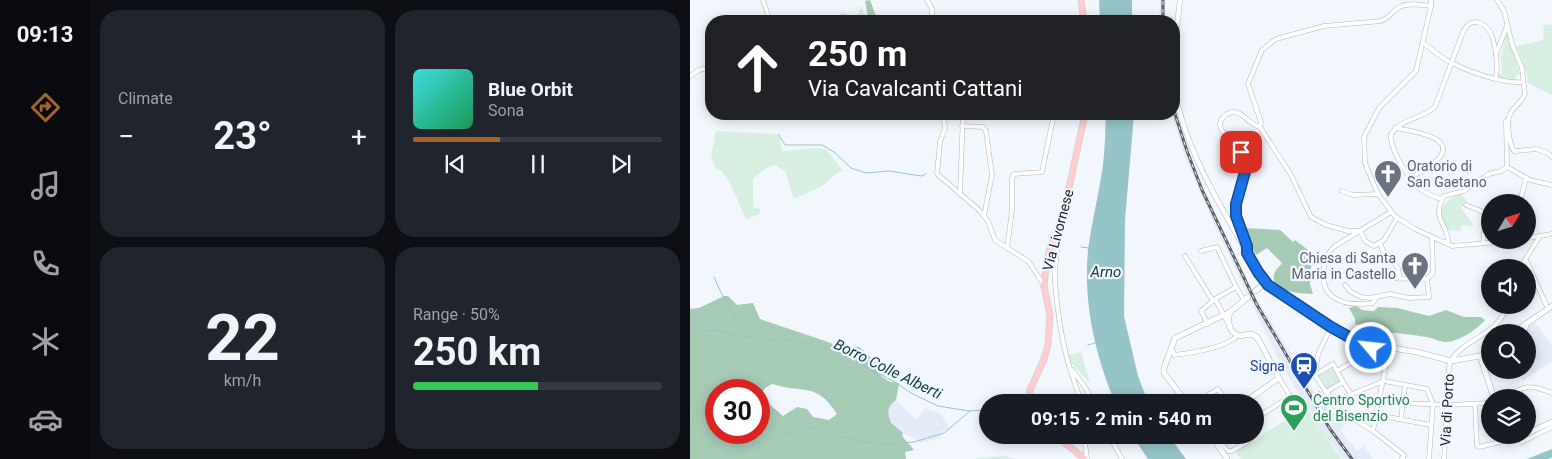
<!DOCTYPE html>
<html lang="en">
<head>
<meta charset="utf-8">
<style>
  :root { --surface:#171b24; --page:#20242c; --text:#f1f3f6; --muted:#9ea1a6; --line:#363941; --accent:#a3632c }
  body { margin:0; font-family:Roboto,sans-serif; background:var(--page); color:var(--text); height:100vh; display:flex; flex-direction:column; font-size:19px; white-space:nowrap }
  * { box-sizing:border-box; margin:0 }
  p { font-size:16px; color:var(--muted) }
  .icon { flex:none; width:28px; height:28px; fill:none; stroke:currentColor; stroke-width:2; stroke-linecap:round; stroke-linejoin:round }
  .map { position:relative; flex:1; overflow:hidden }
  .sheet { display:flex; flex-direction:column; gap:10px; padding:10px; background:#0d0f14; width:600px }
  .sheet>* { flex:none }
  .top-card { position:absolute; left:15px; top:15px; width:475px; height:105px; border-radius:20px; box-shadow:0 2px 12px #0003; background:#202124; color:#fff; overflow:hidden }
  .needle { width:32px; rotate:52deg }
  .buttons { position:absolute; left:791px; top:194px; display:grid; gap:10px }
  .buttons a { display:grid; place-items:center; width:55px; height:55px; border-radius:50%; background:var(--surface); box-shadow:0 2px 12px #0003; font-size:25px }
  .speed { position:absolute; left:15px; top:379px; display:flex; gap:10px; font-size:25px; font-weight:700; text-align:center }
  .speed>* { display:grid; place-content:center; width:65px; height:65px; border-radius:50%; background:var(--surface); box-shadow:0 2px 12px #0003; line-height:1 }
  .speed .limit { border:8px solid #d22; background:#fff; color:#111 }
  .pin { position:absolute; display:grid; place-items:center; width:42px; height:42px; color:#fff; margin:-21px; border-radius:10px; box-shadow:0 2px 8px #0006 }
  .me { position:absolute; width:55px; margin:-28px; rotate:298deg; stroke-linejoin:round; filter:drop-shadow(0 0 4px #0008) }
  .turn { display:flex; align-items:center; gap:18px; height:105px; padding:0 20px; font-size:22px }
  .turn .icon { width:65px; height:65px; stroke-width:2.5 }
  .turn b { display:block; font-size:35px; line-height:42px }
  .big { font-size:38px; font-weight:700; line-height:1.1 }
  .sheet .card { flex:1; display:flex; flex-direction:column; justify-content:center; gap:8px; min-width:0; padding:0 18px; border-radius:20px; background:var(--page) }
  .sheet .dial { align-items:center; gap:0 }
  .dial b { font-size:65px; line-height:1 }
  .song { display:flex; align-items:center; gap:15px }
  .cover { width:60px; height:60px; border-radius:8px; background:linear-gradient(135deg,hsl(180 70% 55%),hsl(150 70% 35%)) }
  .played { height:5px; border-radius:2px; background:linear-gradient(90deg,var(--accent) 35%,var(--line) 35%) }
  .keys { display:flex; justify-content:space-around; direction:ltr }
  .heat { display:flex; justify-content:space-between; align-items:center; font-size:28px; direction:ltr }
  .charge { height:8px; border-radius:4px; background:linear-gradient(90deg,#34c759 50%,var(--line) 0) }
  .sheet .tiles { flex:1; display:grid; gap:10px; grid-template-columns:repeat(2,1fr) }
  .trip { position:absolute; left:289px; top:394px; width:285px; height:50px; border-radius:25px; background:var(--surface); box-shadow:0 2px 12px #0003; font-weight:700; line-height:50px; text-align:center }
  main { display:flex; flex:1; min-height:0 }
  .menu { display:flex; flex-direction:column; width:90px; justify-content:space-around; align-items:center; background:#090b0e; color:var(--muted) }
  .menu .icon { width:35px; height:35px }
  .menu .current { color:var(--accent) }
  .menu b { font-size:22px; color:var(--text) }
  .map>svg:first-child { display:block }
</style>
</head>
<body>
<main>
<nav class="menu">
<b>09:13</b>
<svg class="icon current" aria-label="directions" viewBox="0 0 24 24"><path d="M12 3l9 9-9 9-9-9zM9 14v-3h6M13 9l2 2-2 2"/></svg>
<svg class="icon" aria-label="music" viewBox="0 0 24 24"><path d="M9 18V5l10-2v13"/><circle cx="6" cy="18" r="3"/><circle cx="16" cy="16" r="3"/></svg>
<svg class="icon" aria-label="phone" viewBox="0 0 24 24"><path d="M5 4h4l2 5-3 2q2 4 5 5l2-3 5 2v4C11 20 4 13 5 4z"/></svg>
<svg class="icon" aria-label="climate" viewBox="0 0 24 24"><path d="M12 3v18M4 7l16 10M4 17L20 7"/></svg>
<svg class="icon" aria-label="car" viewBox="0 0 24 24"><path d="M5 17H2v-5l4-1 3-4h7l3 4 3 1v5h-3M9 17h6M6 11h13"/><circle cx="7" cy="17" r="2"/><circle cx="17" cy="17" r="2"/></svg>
</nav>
<section class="sheet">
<div class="tiles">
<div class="card"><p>Climate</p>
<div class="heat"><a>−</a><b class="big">23°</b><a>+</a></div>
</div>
<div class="card">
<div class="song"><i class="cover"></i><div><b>Blue Orbit</b><p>Sona</p></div></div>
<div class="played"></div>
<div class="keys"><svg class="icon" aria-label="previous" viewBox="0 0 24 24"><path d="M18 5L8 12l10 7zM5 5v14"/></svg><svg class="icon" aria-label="pause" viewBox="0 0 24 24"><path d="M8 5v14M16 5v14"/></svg><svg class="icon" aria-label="next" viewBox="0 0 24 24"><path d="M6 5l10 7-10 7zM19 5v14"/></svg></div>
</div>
<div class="card dial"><b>22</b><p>km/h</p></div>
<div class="card"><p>Range · 50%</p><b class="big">250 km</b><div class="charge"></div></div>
</div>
</section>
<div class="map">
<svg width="862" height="459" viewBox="0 0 862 459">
  <rect width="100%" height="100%" fill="#f2f6fd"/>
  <g fill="#e2ebf7">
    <path d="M 470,0 L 475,0 L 475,21 L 469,21 Z"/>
    <path d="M 484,104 L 489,125 L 513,188 L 562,291 L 632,404 L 657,423 L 650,430 L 667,451 L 674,446 L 683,459 L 653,459 L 629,426 L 591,365 L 521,217 L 496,159 L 481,114 L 484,114 Z"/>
    <path d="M 845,322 L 862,346 L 862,361 L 833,381 L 825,370 L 838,370 L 838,332 L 830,332 Z"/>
    <path d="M 206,400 L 224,418 L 228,419 L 234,408 L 250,413 L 260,429 L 259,430 L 251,431 L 251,438 L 239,441 L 231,442 L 213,433 L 204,425 L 201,423 L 198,416 L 198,410 L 202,403 Z"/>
  </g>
  <g fill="#d6efe0">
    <path d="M 172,6 L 174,16 L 172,21 L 145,21 L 152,12 L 166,18 Z"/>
    <path d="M 854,24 L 862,25 L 862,95 L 836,82 L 838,78 L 827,46 L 853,40 Z"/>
    <path d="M 817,31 L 830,74 L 826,75 L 826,81 L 810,79 L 809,75 L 812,74 L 811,56 Z"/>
    <path d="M 26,131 L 89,134 L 92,151 L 126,148 L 136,149 L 153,171 L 148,172 L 132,186 L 104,199 L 95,171 L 85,165 L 77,168 L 63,178 L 63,207 L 70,209 L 70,214 L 56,219 L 40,183 L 32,171 L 26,169 L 21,158 Z"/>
    <path d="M 769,194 L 777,200 L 771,208 L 784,226 L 772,225 L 770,231 L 758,230 L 750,219 C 751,206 757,200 769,194 Z"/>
    <path d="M 391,352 L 400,383 L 382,364 L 378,355 Z"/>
    <path d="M 642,368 L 650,381 L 637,389 L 629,376 Z"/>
    <path d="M 616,407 L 651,459 L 551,459 L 546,452 Z"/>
    <path d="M 316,456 L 325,459 L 280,459 Z"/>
  </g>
  <g fill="#a6cbb5" fill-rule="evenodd">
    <path d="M 180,0 L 187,19 L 189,21 L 177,21 L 178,17 L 175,1 Z"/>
    <path d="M 552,228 L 590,230 L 603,242 L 605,240 L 622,253 L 620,284 L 623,294 C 613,294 576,292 585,272 C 586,269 590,266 592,263 L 577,248 L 566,255 L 560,247 Z"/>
    <path d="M 34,296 L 38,296 L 47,305 L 63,303 L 70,319 L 141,343 L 144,346 L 169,347 L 185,361 L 191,376 L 200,382 L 209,383 L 206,400 C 197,406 197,413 201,423 L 204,425 L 213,433 L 212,436 L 224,450 L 215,452 L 216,459 L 0,459 L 0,309 L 9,308 ZM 82,384 C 113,394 126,381 147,414 L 139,420 L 123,417 L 117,409 L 107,407 L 93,416 L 70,396 L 75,388 ZM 26,390 L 69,390 L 69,432 L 26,432 Z"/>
    <path d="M 666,306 L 672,310 L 684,311 L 688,307 L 707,308 L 739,316 L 756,310 L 774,317 L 791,317 L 795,320 C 788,329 768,342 756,342 C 750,342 743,338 737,337 C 713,333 689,333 665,324 L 665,319 L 659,308 Z"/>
  </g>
  <g fill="#95c5c9">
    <path d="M 409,0 L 442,0 L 442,21 L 410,21 Z"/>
    <path d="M 416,114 L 444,114 L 435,220 L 434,316 L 448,376 L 458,402 L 425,402 C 405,355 393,302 398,250 C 401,226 407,202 411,178 C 415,157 415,135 416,114 Z"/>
    <path d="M 442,435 L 478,435 L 496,459 L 458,459 Z"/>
    <path d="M 862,449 L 862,457 L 858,459 L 837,459 Z"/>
  </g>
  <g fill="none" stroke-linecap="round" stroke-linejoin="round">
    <g stroke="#95c5c9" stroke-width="1">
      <path d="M 89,135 L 95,145 L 132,145 L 144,152 L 161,168 L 176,173 L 199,171 L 231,176 L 236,174"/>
      <path d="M 391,247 L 399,248"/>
      <path d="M 24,277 C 33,298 44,320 61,336"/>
      <path d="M 0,329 L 6,331 L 28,330 L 38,334 L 68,338 L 112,342 L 135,348 L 156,356 L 205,382 L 221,393 L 248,406 L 279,411 L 298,410"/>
      <path d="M 398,345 L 405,343"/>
      <path d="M 31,459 L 72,441 L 120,428 L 132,429 L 153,437 L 175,442 L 200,444 L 224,442 L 254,433 L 280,411"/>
    </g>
    <defs>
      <g id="minor">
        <path d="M 73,0 L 80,21"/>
        <path d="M 237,0 L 242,9 L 242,21"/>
        <path d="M 807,0 L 814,11 L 822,44 L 832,68 L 835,94 C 832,101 826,105 822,111 C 815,119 819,138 822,148 L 824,151 L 827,151 L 846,149 L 858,153 L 862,157"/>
        <path d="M 733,43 C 742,49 751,58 762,63 C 780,72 813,84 833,82"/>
        <path d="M 806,54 L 817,26"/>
        <path d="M 0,76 L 9,70 L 21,67"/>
        <path d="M 253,114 L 255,128 L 250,142 L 247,174 L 289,210 L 298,221 L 305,240 L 339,262 L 353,284"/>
        <path d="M 816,121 L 817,167"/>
        <path d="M 272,126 L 293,127 L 296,131 L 302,175 L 294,216"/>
        <path d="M 570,126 L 571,122 L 558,84 L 572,50 L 586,39 L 634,26 L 691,21 C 699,18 701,13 708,8 C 716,2 732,5 741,6"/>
        <path d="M 705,128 C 716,130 766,136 750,157 C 743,166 730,172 721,178"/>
        <path d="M 817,167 L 840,180 L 862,185"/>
        <path d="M 652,191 L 663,195 L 688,194"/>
        <path d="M 270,194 L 273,114"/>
        <path d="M 752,199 C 744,197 737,194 730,189 C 719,180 699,148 701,134 C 712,118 732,119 745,107 L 773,32 C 782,14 798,23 803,39 C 806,51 808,66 806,78"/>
        <path d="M 830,202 L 836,178"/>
        <path d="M 776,205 L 796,213 L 793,243"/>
        <path d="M 704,215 L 688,194 L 681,178 L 675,163 L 674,137 L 689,108 L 726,71 L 741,6 L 741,0"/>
        <path d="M 706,217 L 725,229 L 762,246 L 832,240"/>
        <path d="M 370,225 C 369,244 364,263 365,282 C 367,309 371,337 378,362 C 382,376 387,389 391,402"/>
        <path d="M 670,231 L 675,241 L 684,246 L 694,240 L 707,218"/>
        <path d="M 838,238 L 862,234"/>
        <path d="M 755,242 L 758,241 C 757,222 741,219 754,196 L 774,191 L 799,174 L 811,171 L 817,167"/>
        <path d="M 690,243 L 695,256 L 699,257 L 708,268 L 710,279"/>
        <path d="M 317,248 L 322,210 L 322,178 L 324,174 L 352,172 L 364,114"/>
        <path d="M 511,251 L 527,247 L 546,287 L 554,300"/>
        <path d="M 557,253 C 559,238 544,223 546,205 C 547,188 559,175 553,157 C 549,144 516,128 537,114 C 551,106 559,126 570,127 L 601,175 L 621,217 L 636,225 L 658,231 L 670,231"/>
        <path d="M 495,256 L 523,301"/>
        <path d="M 835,260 L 837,262 L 858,309"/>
        <path d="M 830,268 L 850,236"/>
        <path d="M 682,278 L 737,279"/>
        <path d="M 737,279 L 743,273 L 742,237"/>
        <path d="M 655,285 L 661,292 L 671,297 L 680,298 L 700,294 L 719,298 L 739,297 L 737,279"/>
        <path d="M 686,297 L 683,303 C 656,307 628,300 634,267 C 636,258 638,252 645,246 L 701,212"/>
        <path d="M 525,299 L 546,287"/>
        <path d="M 518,324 L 511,311 L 525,299 L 538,323"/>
        <path d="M 832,332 L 835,330 L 837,323"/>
        <path d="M 482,348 L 484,355 C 501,353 535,348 547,336"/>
        <path d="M 643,364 L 653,382 L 636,392 L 625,375 Z"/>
        <path d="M 382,370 L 395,387 L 403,402"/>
        <path d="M 647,371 L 676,354 L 683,345"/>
        <path d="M 625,374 L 628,354 L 641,327"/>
        <path d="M 589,378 L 608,409"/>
        <path d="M 653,382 L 661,394"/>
        <path d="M 636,392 L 642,398 L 647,400 L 694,381 L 737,389 L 743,404 L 739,459"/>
        <path d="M 629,394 L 632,398 L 683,431 L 714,455 L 712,458 L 713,459"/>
        <path d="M 518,395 L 528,389 L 537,402"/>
        <path d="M 814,398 C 834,385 841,384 862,393"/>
        <path d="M 713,403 L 758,405 L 800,403"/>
        <path d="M 785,404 L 787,446 L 789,447 L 818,440"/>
        <path d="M 687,415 L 741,425"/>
        <path d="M 565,419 L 601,396"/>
        <path d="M 711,419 L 715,385"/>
        <path d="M 683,431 L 699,348"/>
        <path d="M 394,435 L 397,459"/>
        <path d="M 419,435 L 432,459"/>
        <path d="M 521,435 L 525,436 L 538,451 L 542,451 L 560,440 L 558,435"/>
        <path d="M 832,442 L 862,427"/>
        <path d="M 754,459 L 759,366 C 766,344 794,339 808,322 C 813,317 815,311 818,305"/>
      </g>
      <g id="tertiary">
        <path d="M 484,53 L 490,0"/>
        <path d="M 484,90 C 495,141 516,181 542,226 C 553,246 564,266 578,285"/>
      </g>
      <g id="secondary">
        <path d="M 565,291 L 573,285 L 579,286 L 641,327 L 661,338 L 683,345 L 727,352 L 761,361 L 790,356 L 800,349"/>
        <path d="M 540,312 C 537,322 539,332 549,336 L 561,334 L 567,337 L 589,378 L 555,402"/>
        <path d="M 824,332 L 862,306"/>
        <path d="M 790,356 L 804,398"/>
        <path d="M 496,402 L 474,373 L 474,368 L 485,338 L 540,312 L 558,297"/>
        <path d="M 838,433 L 862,422"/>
        <path d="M 521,435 L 537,459"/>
        <path d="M 816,435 L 818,440 L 831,435"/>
      </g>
      <g id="primary">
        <path d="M 391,0 L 394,21"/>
        <path d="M 339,402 L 340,390 L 354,359 L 358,345 L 360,315 L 354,286 L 356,268 L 359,252 L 374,211 L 395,114"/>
        <path d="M 365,435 L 395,459"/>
      </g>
    </defs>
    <use href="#minor" stroke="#b1b5bb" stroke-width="5"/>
    <use href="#tertiary" stroke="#b1b5bb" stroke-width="5.5"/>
    <use href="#secondary" stroke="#b1b5bb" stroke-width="6"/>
    <use href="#primary" stroke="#d3d3d4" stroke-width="7"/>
    <use href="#minor" stroke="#fff" stroke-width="4"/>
    <use href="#tertiary" stroke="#fff" stroke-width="4.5"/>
    <use href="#secondary" stroke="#fff" stroke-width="5"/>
    <use href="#primary" stroke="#fdcece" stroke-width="5.5"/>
    <defs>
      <g id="rail">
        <path d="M 473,21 L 473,0"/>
        <path d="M 484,111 L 497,151 L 512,190 L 567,305 L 640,429 L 662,459"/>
      </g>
    </defs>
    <use href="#rail" stroke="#5e6064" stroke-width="3"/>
    <use href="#rail" stroke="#f2f6fd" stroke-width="1" stroke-dasharray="4" stroke-linecap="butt"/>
  </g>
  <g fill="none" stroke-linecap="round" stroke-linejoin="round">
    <defs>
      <path id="route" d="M 551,152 L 555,172 L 546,204 L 546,216 L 557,246 L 557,253 L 568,272 L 578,285 L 641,327 L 661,338 L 683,345 L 681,348"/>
    </defs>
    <use href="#route" stroke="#114b97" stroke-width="12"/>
    <use href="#route" stroke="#1a73e8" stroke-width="9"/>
  </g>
  <defs>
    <symbol id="church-pin" viewBox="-11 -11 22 30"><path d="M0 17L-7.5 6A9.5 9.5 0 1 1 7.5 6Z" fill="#6b7280" stroke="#f2f6fd"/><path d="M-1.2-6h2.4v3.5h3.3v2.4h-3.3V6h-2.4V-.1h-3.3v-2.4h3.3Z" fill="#fff"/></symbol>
    <symbol id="station-pin" viewBox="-11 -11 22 30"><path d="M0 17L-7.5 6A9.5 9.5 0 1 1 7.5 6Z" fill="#1a4fb4" stroke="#f2f6fd"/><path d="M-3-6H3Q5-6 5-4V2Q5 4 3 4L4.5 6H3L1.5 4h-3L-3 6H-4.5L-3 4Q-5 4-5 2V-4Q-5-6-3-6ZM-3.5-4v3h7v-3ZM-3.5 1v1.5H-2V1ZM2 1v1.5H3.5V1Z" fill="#fff"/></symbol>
    <symbol id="stadium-pin" viewBox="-11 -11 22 30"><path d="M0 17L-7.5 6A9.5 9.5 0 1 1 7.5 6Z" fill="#2e9e5b" stroke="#f2f6fd"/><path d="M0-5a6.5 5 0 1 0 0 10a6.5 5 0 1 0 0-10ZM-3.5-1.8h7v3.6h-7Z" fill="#fff"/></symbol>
  </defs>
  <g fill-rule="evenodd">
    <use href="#church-pin" x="682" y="158" width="32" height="43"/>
    <use href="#church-pin" x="709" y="250" width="32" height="43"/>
    <use href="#station-pin" x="598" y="350" width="32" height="43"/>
    <use href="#stadium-pin" x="588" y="392" width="32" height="43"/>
  </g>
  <g text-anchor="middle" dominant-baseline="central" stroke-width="4.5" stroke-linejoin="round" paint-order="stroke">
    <g font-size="14" fill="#5b616d" stroke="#f2f6fd" text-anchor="start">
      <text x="717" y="166">Oratorio di<tspan x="717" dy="16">San Gaetano</tspan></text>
      <text x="706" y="258" text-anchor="end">Chiesa di Santa<tspan x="706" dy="16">Maria in Castello</tspan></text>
    </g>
    <g font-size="14" fill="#222326" stroke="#f2f6fd">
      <text transform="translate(368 230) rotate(-75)">Via Livornese</text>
      <text transform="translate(757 410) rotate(-87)">Via di Porto</text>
    </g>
    <g font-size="14" fill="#164399" stroke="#f2f6fd" text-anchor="end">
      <text x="595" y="366">Signa</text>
    </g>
    <g font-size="14" fill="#27864d" stroke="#f2f6fd" text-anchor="start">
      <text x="623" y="400">Centro Sportivo<tspan x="623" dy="16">del Bisenzio</tspan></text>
    </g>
    <g font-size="15" font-style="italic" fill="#0c3b3e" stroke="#f2f6fd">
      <text x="416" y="272">Arno</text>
      <text transform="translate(198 369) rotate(26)">Borro Colle Alberti</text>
    </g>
  </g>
</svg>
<div class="buttons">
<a><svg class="needle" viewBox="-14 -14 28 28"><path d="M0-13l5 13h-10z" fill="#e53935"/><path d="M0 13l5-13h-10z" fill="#9ea1a6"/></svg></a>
<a><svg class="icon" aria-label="sound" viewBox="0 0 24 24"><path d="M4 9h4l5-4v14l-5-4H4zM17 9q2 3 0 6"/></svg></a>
<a><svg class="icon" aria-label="search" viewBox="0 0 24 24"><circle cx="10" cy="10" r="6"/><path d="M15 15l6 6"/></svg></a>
<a><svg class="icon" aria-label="layers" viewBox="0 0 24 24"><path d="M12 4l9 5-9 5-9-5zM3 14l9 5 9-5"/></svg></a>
</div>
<div class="speed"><div class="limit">30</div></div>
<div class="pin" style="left:551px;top:152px;background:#d93025"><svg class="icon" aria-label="arrive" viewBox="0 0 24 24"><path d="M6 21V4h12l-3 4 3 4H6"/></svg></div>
<svg class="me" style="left:681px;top:348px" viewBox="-20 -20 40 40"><circle r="17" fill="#1a73e8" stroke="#fff" stroke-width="3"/><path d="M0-11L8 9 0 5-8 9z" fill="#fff"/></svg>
<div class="trip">09:15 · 2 min · 540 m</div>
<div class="top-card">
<div class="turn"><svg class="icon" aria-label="ahead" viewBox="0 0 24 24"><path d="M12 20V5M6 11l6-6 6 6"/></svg><div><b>250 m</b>Via Cavalcanti Cattani</div></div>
</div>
</div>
</main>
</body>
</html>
